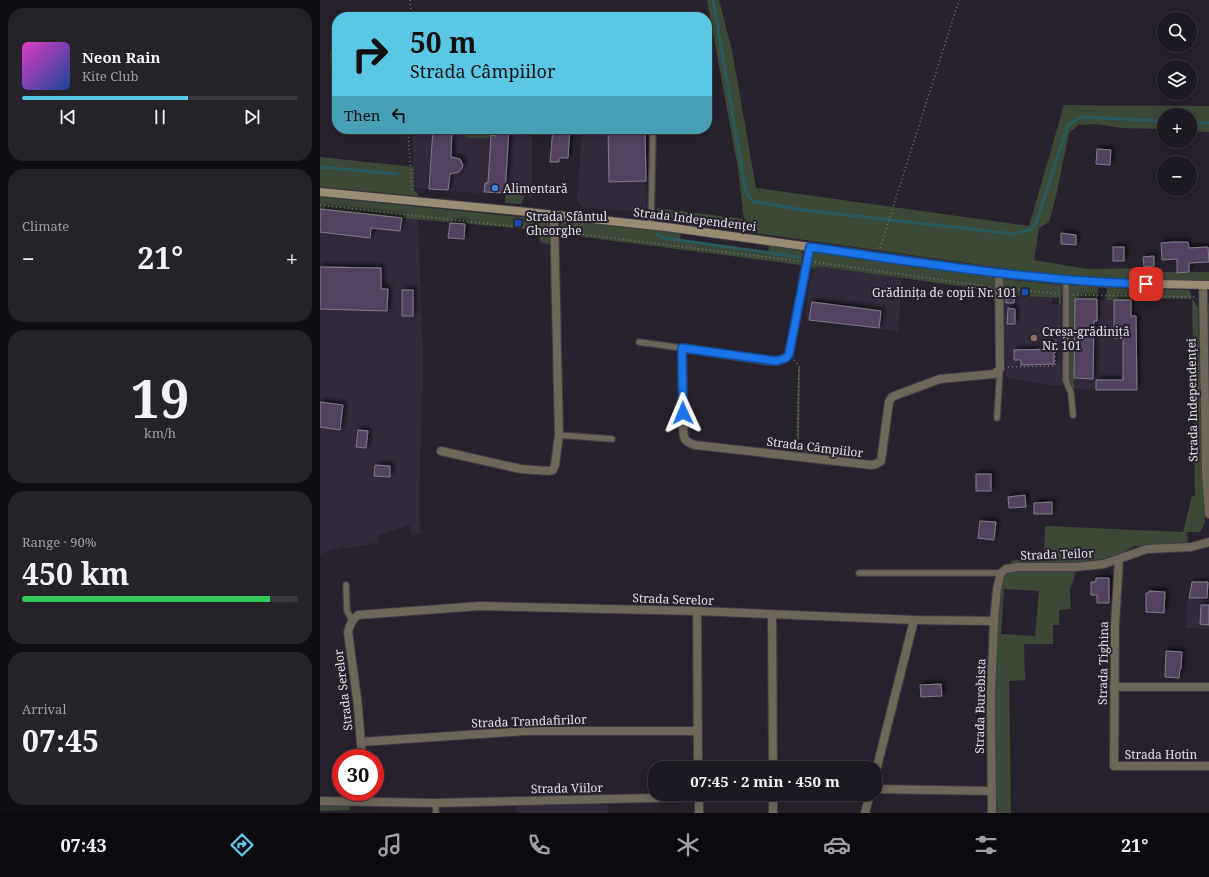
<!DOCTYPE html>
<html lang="en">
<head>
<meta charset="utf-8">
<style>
  :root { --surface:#1d1922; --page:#25222a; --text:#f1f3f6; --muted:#a0a0a5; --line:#3b3840; --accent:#5ac8e5 }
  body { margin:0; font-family:"Noto Serif",serif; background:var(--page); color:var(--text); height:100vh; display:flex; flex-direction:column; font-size:15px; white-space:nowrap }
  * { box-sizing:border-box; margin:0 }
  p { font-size:13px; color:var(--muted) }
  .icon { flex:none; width:22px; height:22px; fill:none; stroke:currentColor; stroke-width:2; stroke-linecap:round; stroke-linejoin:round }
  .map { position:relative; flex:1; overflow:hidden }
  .details { display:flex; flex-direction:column; gap:8px; padding:8px; background:#100e13; width:320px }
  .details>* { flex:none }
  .banner { position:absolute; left:12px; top:12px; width:380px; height:122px; border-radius:16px; box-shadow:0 2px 10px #0003,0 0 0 1px var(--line); background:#5ac8e5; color:#111; overflow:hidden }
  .buttons { position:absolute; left:837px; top:12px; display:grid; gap:8px }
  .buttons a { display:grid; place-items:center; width:40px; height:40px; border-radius:50%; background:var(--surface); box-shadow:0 2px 10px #0003,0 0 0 1px var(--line); font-size:20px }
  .speed { position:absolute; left:12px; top:749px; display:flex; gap:8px; font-size:20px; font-weight:700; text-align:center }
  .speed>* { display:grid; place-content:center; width:52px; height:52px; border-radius:50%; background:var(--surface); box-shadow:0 2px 10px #0003,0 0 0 1px var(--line); line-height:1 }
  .speed .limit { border:6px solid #d22; background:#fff; color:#111 }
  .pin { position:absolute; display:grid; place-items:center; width:34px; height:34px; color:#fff; margin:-17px; border-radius:8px; box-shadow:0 2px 6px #0006 }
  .me { position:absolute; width:44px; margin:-22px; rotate:359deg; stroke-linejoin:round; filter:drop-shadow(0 0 3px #0008) }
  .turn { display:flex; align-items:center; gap:14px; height:84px; padding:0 12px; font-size:18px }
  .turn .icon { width:52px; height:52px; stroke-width:2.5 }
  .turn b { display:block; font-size:28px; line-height:34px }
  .then { display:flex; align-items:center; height:38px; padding:0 12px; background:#0003; gap:8px; font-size:15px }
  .big { font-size:30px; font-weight:700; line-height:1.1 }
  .details .card { flex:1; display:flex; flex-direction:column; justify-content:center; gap:6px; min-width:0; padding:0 14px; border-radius:16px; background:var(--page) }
  .details .dial { align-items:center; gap:0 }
  .dial b { font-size:52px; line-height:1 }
  .song { display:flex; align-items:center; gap:12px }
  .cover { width:48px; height:48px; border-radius:6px; background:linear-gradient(135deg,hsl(310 70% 55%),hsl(220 70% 35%)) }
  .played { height:4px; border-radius:2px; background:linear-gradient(90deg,var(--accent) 60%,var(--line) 60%) }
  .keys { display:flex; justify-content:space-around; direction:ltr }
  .heat { display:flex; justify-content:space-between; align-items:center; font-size:22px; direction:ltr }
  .charge { height:6px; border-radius:3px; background:linear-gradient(90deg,#34c759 90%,var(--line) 0) }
  .trip { position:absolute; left:328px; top:761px; width:234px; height:40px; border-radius:16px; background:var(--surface); box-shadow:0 2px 10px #0003,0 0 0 1px var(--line); font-weight:700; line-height:40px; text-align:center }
  .tabs { display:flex; height:64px; justify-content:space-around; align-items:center; background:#0c0a0e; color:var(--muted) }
  .tabs .icon { width:28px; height:28px }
  .tabs .on { color:var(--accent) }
  .tabs b { font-size:18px; color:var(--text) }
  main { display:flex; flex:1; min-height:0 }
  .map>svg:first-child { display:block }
</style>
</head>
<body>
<main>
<section class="details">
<div class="card">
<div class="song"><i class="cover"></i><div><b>Neon Rain</b><p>Kite Club</p></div></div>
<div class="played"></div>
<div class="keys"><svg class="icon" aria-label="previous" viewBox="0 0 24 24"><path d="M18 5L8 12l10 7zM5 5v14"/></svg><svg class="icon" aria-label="pause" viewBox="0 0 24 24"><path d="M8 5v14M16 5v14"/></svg><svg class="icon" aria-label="next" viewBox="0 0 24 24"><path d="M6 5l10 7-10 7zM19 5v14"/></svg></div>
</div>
<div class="card"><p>Climate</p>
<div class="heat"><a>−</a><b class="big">21°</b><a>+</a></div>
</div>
<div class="card dial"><b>19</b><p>km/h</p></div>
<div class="card"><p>Range · 90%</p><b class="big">450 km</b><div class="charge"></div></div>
<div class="card"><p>Arrival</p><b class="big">07:45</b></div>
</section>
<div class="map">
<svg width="889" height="813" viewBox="0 0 889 813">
  <defs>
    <filter id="shadow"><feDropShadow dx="3" dy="-3" stdDeviation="2" flood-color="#0009"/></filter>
  </defs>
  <rect width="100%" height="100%" fill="#27212d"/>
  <g fill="#32293b">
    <path d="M 92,129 L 212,129 L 212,197 L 185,193 L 164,192 L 158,193 L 94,188 Z"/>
    <path d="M 262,129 L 325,129 L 326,212 L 264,208 L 257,201 Z"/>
    <path d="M 0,209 L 98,219 L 103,355 L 103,391 L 102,394 L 99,503 L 100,534 L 92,535 L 89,525 L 58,536 L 59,542 L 25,549 L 24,546 L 0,554 Z"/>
    <path d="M 496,266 L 582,278 L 578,331 L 489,320 L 485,314 L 490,278 Z"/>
    <path d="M 684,295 L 732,298 L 732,304 L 741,304 L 742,386 L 728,385 L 686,378 Z"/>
    <path d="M 755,299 L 811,300 L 811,315 L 816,316 L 817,390 L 754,389 Z"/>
    <path d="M 867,599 L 889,600 L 889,629 L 866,628 Z"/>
    <path d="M 288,804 L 288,813 L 197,813 L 196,806 Z"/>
  </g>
  <g fill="#3d4937" fill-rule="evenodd">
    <path d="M 387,0 L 399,0 L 412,50 L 436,188 L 709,226 L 744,105 L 889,106 L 889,132 L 870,131 L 870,115 L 844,115 L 844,129 L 801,128 L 776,124 L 759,125 L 749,133 L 736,196 L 729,222 L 719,228 L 714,260 L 768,269 L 834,268 L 834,272 L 889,272 L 889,282 L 822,281 L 746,277 L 337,219 L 337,208 L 424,219 L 418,169 Z"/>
    <path d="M 17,42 L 17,112 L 12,111 L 10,51 Z"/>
    <path d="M 147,129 L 175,129 L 175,134 L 146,132 Z"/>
    <path d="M 144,135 L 171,135 L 171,138 L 148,138 Z"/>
    <path d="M 0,157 L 94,167 L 94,188 L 95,191 L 98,194 L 98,196 L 0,187 Z"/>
    <path d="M 185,193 L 205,196 L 201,204 L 185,203 Z"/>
    <path d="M 0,197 L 230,220 L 231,245 L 220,242 L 219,230 L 82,218 L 0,209 Z"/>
    <path d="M 241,220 L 361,232 L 360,241 L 448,254 L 449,245 L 483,250 L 481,265 L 240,234 Z"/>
    <path d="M 494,252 L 674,277 L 675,291 L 496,266 L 494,270 L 491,265 Z"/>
    <path d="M 684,279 L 742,285 L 741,304 L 739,304 L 739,298 L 684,295 Z"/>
    <path d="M 748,285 L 778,286 L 777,299 L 755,299 L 754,389 L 748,381 Z"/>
    <path d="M 787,288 L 870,290 L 872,299 L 878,307 L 885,522 L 880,532 L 867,532 L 868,543 L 815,546 L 793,557 L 763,562 L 719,565 L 692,563 L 690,561 L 724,556 L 725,526 L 863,532 L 872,496 L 875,496 L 872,299 L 814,298 L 811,300 L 786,300 Z"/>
    <path d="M 889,303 L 889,410 L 887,306 Z"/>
    <path d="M 478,367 L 480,367 L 479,444 L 492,454 L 475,452 L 477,444 Z"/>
    <path d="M 692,570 L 756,571 L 750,590 L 751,609 L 739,610 L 739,625 L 733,625 L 733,644 L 704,644 L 705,680 L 689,681 L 691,813 L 677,813 L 674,704 L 676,634 L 681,582 L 686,574 ZM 684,589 L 719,591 L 715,636 L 681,634 Z"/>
    <path d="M 0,803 L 29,803 L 30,810 L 0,811 Z"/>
  </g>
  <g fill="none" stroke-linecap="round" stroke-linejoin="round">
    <g stroke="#2a5a60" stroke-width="3">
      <path d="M 393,0 L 426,192 L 432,201 L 483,210 L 694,234 L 711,229 L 716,223 L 748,125 L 761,117 L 844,121"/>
      <path d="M 870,123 L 889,123"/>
      <path d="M 0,167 L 77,174"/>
      <path d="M 337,234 L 344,238 L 479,257"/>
    </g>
  </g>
  <g fill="#534361" stroke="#827a89" filter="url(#shadow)">
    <path d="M 113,129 L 132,129 L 131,157 L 140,159 L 143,165 L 142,168 L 139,172 L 130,174 L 128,190 L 109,189 Z"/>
    <path d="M 177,129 L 189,129 L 185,193 L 164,192 L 165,183 L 168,183 L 171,135 L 176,136 Z"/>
    <path d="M 233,129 L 250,129 L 248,158 L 239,158 L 239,162 L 230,162 Z"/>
    <path d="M 288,129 L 325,129 L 326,181 L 289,182 Z"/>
    <path d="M 777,149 L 791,150 L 790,165 L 776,164 Z"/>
    <path d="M 0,209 L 82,218 L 80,231 L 51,228 L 50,238 L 0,232 Z"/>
    <path d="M 130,223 L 145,224 L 144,239 L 128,238 Z"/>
    <path d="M 741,233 L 756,235 L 756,245 L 741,244 Z"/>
    <path d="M 853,242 L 868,242 L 869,248 L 888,247 L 889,262 L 869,263 L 869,272 L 857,273 L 857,259 L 842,260 L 841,243 Z"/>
    <rect x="793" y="247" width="11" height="14"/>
    <path d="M 834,256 L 834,266 L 824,267 L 823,257 Z"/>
    <path d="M 0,267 L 61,268 L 61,289 L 68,289 L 67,311 L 0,309 Z"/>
    <rect x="82" y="290" width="11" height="26"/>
    <path d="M 686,295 L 695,296 L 694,303 L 686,303 Z"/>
    <path d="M 755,299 L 777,299 L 777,321 L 774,321 L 773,379 L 754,378 Z"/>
    <path d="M 794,300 L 811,300 L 811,316 L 816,316 L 817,390 L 776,390 L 776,380 L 803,380 L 803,338 L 794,338 Z"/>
    <path d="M 492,302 L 561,311 L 559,328 L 489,320 Z"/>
    <path d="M 688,308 L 695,309 L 695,324 L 687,324 Z"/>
    <path d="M 734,349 L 734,364 L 701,365 L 701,360 L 694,360 L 694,350 Z"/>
    <path d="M 0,402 L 23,405 L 20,430 L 0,427 Z"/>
    <path d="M 38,430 L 48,431 L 46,448 L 36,447 Z"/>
    <path d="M 55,465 L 70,466 L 70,477 L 54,476 Z"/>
    <rect x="656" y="474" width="15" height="17"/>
    <path d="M 705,495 L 706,507 L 689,508 L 688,497 Z"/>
    <path d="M 732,502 L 732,514 L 714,514 L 714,503 Z"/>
    <path d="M 660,521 L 676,522 L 674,540 L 658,538 Z"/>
    <path d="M 776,578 L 789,578 L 789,603 L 777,603 L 777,595 L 771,595 L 771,582 L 776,582 Z"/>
    <path d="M 872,582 L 888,582 L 887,598 L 869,598 Z"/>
    <path d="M 829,591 L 845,592 L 844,613 L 826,612 L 826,593 L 829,593 Z"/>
    <path d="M 881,605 L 889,605 L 889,625 L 880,624 Z"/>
    <path d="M 846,651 L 862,652 L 861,669 L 860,669 L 859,678 L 845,677 Z"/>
    <path d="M 621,684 L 622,696 L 601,697 L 600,685 Z"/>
  </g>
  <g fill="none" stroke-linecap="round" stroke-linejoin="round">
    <defs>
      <g id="service">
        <path d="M 331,226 L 333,129"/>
        <path d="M 746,280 L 746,381 L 751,393 L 753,415"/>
        <path d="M 319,342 L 362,348"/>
        <path d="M 677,418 L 680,369"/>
        <path d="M 239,435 L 292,439"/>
        <path d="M 539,573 L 681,573"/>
        <path d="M 26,585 L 27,611 L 32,620"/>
        <path d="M 115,803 L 116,813"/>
      </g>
      <g id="minor">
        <path d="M 490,247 L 469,354 C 464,361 457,361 449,361 L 362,348 L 363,427 C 364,439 363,441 375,445 L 551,465 L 556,464 L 561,461 L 569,402 L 572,397 L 579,394 L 620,379 L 674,374 L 680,369 L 679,273"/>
        <path d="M 883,285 L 886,472 L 889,514"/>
        <path d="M 121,451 L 201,469 L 228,471 L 233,470 L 235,465 L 239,435 L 234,215"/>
        <path d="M 799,560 L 795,625 L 794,766 L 889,766"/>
        <path d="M 377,611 L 378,768"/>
        <path d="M 452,615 L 453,768"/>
        <path d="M 794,687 L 889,687"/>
        <path d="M 41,742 L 205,731 L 378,731"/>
        <path d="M 42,758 L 38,706 L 28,632 C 30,624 32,620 38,615 L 160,606 L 377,611 L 594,620 L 674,621"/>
        <path d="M 555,775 L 594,620"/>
        <path d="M 555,789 L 672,791"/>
        <path d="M 379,794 L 379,813"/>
        <path d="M 453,794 L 453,813"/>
        <path d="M 0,801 L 115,803 L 379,797"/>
        <path d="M 42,802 L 43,792"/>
        <path d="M 545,813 L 550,794"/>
        <path d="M 672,813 L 671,695 L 674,621 L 677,589 L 681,573 L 686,569 L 697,567 L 756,567 L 784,564 L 827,549 L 871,547 L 889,542"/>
      </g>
      <path id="secondary" d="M 0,192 L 198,211 L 346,227 L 679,273 L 746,280 L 784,283 L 889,285"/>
    </defs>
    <use href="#service" stroke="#413b47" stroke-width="8"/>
    <use href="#minor" stroke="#413b47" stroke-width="10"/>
    <use href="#secondary" stroke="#413b47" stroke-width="10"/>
    <g stroke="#7c7781" stroke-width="1.5" stroke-dasharray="1 3" stroke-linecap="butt">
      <path d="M 90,0 L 91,17"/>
      <path d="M 88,129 L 92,193"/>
      <path d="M 0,205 L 225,230"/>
      <path d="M 243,232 L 479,261"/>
      <path d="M 560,248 L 639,0"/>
      <path d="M 495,262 L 672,287"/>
      <path d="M 687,288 L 739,294"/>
      <path d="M 753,295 L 875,297"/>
      <path d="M 474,360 L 479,366 L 477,449"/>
      <path d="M 688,367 L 735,366 L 736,339"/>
    </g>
    <use href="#service" stroke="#6e6658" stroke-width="5.5"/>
    <use href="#minor" stroke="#6e6658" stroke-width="8"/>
    <use href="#secondary" stroke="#988c75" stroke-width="8"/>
  </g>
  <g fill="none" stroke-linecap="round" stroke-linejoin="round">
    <defs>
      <path id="route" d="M 363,413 L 362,348 L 456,361 L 466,358 L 469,354 L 490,247 C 602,263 714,281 826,284"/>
    </defs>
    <use href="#route" stroke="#114b97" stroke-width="10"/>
    <use href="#route" stroke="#1a73e8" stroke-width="7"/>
  </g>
  <circle fill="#3f7fe0" stroke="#27212d" stroke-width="1.5" cx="175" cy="188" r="4"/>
  <g fill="#1a4fb4" stroke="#27212d" stroke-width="1.5">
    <rect x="194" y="219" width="8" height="8" rx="2"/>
    <rect x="701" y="288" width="8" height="8" rx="2"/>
  </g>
  <circle fill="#8d6e63" stroke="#27212d" stroke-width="1.5" cx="714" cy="338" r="4"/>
  <g text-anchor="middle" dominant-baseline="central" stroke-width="4" stroke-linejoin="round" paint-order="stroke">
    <g font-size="12" fill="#e1dde5" stroke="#27212d" text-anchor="start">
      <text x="183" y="188">Alimentară</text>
      <text x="206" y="216">Strada Sfântul<tspan x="206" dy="14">Gheorghe</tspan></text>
      <text x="697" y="292" text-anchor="end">Grădinița de copii Nr. 101</text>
      <text x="722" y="331">Creșa-grădiniță<tspan x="722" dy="14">Nr. 101</tspan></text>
    </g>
    <g font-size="12" fill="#e1dde5" stroke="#27212d">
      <text transform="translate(375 219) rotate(7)">Strada Independenței</text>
      <text transform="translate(872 400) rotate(-91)">Strada Independenței</text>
      <text transform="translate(495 447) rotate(7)">Strada Câmpiilor</text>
      <text transform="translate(737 554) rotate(-2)">Strada Teilor</text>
      <text transform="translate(353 599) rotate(2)">Strada Serelor</text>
      <text transform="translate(783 663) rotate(-89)">Strada Tighina</text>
      <text transform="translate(23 690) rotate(-97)">Strada Serelor</text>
      <text transform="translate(660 706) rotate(-89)">Strada Burebista</text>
      <text transform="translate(209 721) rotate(-2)">Strada Trandafirilor</text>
      <text x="841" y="754">Strada Hotin</text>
      <text transform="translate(247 788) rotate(-1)">Strada Viilor</text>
    </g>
  </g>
</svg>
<div class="buttons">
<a><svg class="icon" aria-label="search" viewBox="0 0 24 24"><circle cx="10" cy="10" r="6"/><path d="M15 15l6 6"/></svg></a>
<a><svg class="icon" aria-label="layers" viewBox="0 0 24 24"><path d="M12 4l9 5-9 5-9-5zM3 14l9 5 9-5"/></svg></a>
<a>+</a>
<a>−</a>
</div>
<div class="speed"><div class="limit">30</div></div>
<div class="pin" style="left:826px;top:284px;background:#d93025"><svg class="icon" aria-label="arrive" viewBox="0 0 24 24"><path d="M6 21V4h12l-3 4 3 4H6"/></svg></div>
<svg class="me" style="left:363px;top:413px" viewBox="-20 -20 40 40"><path d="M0-17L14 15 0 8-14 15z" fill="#1a73e8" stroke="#fff" stroke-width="4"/></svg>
<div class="trip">07:45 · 2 min · 450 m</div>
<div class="banner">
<div class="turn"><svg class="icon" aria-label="right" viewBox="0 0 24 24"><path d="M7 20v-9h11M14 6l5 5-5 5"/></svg><div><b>50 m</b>Strada Câmpiilor</div></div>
<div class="then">Then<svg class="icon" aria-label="left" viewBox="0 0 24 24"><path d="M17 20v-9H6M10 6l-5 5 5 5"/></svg></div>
</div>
</div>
</main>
<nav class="tabs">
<b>07:43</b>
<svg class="icon on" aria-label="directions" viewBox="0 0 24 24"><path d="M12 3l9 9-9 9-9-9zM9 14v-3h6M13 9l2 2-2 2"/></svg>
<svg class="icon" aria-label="music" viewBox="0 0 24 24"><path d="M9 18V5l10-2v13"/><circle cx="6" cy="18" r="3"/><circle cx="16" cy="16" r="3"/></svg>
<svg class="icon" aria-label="phone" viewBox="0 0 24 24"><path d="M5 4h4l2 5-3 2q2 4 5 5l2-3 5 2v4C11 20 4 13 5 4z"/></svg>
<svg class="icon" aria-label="climate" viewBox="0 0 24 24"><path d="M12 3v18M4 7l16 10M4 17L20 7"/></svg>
<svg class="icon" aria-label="car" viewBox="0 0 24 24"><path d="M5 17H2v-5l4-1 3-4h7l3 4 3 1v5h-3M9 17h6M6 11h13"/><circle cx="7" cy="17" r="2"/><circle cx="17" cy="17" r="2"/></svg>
<svg class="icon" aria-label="filters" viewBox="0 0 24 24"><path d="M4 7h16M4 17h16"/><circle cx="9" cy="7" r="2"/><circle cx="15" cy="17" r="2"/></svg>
<b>21°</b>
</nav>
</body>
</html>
